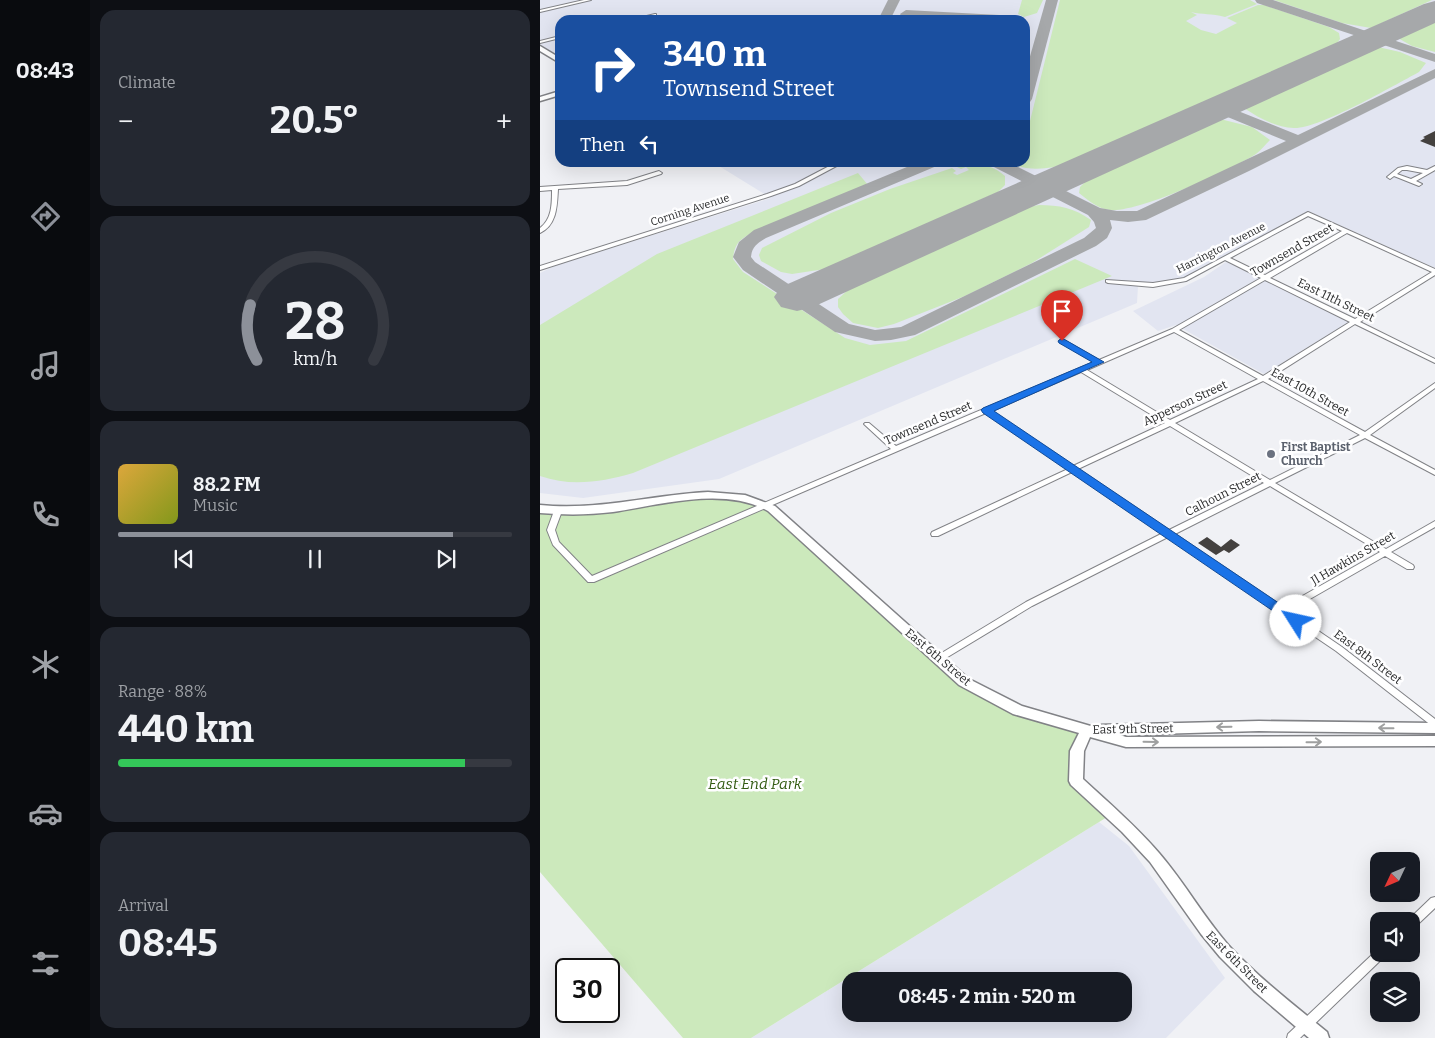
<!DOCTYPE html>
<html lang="en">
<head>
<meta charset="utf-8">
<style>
  :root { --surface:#171b24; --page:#242831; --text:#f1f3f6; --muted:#9ea1a6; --line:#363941; --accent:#8c9099 }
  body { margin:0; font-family:Bitter,serif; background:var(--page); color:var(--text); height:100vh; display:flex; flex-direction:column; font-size:19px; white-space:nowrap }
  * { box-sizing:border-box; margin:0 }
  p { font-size:16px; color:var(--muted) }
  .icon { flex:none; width:28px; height:28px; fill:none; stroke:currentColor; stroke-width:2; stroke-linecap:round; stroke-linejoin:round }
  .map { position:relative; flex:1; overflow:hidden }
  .details { display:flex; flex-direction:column; gap:10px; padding:10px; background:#0d0f14; width:450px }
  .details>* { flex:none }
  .guide { position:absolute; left:15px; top:15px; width:475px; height:152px; border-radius:15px; box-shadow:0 5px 20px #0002; background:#1a4fa0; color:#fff; overflow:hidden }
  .needle { width:32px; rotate:226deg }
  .tools { position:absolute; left:830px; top:852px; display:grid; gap:10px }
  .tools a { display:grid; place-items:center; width:50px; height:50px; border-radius:10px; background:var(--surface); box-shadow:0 5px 20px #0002; font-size:25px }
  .speed { position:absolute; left:15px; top:958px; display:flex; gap:10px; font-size:25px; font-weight:700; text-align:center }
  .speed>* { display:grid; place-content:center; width:65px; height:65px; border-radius:50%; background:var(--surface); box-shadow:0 5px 20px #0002; line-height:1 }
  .speed .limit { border:2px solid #111; border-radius:8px; background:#fff; color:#111 }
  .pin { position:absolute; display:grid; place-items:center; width:42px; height:42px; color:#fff; margin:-51px -21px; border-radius:50% 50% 50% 0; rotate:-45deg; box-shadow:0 0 5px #0007 }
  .pin .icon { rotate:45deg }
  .me { position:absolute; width:55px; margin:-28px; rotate:305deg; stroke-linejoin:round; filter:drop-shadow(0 0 4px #0008) }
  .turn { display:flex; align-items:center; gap:18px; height:105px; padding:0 25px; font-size:22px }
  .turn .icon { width:65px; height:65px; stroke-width:2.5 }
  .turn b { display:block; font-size:35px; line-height:42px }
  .then { display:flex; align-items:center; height:48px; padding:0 25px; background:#0003; gap:10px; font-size:19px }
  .big { font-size:38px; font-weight:700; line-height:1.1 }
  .details .widget { flex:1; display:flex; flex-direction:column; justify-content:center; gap:8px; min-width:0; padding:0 18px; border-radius:15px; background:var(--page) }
  .details .dial { align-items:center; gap:0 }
  .dial svg { height:130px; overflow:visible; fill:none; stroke:var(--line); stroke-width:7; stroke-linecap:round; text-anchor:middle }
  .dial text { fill:var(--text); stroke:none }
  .song { display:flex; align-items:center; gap:15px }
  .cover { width:60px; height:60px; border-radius:8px; background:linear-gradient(135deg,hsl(40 70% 55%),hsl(70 70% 35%)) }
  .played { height:5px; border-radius:2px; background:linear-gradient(90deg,var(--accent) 85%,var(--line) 85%) }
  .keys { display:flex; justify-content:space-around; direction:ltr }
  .heat { display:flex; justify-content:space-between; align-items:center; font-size:28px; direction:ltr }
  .charge { height:8px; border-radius:4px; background:linear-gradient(90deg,#34c759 88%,var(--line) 0) }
  .trip { position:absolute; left:302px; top:972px; width:290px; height:50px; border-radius:15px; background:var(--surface); box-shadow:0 5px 20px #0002; font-weight:700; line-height:50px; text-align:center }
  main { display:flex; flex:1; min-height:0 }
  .menu { display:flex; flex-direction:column; width:90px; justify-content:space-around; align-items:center; background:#090b0e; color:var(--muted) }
  .menu .icon { width:35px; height:35px }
  .menu .current { color:var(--accent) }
  .menu b { font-size:22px; color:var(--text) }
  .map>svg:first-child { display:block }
</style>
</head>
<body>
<main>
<nav class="menu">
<b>08:43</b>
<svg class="icon current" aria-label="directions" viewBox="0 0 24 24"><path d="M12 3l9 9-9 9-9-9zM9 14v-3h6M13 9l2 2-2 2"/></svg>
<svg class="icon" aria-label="music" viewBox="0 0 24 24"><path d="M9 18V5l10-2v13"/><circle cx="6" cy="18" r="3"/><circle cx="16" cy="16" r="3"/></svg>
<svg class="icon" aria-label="phone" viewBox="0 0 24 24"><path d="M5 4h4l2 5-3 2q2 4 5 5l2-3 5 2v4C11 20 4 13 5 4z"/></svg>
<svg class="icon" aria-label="climate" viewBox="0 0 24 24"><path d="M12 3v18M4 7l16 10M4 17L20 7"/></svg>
<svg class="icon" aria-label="car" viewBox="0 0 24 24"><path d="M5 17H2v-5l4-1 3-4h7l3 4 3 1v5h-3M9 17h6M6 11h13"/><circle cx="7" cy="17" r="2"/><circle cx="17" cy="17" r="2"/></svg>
<svg class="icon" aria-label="filters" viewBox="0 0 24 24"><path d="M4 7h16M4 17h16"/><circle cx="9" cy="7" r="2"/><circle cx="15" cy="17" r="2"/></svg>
</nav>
<section class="details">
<div class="widget"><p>Climate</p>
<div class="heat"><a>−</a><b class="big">20.5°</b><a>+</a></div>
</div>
<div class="widget dial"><svg viewBox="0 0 100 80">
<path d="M14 69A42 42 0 1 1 86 69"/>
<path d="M14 69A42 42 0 0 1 10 35" stroke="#8c9099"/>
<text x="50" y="56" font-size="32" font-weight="700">28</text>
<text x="50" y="72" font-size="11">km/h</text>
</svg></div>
<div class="widget">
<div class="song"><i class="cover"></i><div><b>88.2 FM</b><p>Music</p></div></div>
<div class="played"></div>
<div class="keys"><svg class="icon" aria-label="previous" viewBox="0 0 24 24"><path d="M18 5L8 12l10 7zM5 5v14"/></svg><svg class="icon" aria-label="pause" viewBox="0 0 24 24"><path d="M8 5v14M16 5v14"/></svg><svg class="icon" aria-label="next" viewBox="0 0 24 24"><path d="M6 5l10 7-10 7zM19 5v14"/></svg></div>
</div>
<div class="widget"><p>Range · 88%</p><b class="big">440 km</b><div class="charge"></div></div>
<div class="widget"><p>Arrival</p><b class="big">08:45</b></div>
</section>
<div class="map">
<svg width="895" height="1038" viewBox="0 0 895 1038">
  <rect width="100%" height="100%" fill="#f0f1f5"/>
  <g fill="#e2e5f1" fill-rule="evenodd">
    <path d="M 0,0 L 895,0 L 895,268 L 768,211 L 687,257 L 642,278 L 598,286 L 597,303 L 179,479 L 43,498 L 0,493 L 0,273 L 17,265 L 231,198 L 174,163 L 485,162 L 485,20 L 20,20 L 20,62 L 0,48 Z"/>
    <path d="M 686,262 L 704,270 L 809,322 L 724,374 L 636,325 L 618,331 L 593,311 L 664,277 Z"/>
    <path d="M 559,822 L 589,846 L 685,978 L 626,1038 L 211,1038 ZM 311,981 L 584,981 L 584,1014 L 311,1014 Z"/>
  </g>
  <g fill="#cce9bc">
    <path d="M 482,0 L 503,0 L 497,13 L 484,17 L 478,14 Z"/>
    <path d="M 520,0 L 710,0 L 717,4 L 685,17 C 671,13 663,15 651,12 L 657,15 L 646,21 L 661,30 L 676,34 L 697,23 L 687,18 L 718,5 L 724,5 L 789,27 L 799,33 L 800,39 L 797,43 L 518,166 C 501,170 485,170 470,163 L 485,162 L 485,133 L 489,125 Z"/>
    <path d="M 734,0 L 892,0 L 831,28 L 802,23 Z"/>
    <path d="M 895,21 L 895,52 L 872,46 L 858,38 Z"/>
    <path d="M 838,47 L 860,52 L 886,63 L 879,72 C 853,86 779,129 754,128 C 735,127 719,118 704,108 Z"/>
    <path d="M 680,119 L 712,127 L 730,140 C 726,144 721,150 716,154 C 691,170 598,213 570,210 C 558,209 548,200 539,193 L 540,187 L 547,180 Z"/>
    <path d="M 431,163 C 444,164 455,167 465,176 L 465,185 L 458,192 L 285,269 L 252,274 L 241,272 L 221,261 L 219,255 L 222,248 L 291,213 L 350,189 L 412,168 L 416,171 L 413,173 L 417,175 L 429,170 L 426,167 L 421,169 L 415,166 Z"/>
    <path d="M 318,173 L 328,185 L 217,230 C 201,239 195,241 193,259 L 203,272 L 305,338 L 330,345 L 366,341 L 535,259 L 572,276 L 93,473 C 62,482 31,487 0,476 L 0,325 L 117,254 Z"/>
    <path d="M 499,205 C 519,205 534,208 551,220 L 549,227 L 492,263 L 425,296 L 354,324 L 338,328 L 313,323 L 303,314 L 298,307 L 298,299 L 309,289 L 484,208 Z"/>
    <path d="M 168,495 L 226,505 L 398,659 L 446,693 L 547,730 L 536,781 L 572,814 L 211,1038 L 143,1038 L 0,872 L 0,508 L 18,511 Z"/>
  </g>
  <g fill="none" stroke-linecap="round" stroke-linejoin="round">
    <g fill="#a6a8aa" fill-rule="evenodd">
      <path d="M 348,0 L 360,0 L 350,20 L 338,20 Z"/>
      <path d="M 506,0 L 518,0 L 492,99 L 490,102 L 485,103 L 485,74 Z"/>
      <path d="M 715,0 L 733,0 L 895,54 L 895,62 L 717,3 Z"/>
      <path d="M 366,10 L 480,16 L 486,20 L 485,22 L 485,20 L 408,20 L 362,17 L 360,14 Z"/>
      <path d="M 895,69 L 895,78 L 709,171 L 606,220 L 588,222 L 570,220 L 572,228 L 567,238 L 556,246 L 375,335 L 351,340 L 335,341 L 295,332 L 203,270 L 193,257 L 199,242 L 214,230 L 379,162 L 401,162 L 399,165 L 226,238 C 218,243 212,246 211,257 L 215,262 L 309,324 L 335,330 L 361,327 L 544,238 L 556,228 L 554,222 L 548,215 L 450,165 L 448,162 L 468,162 L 560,208 L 577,211 L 597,211 L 746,141 L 673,111 L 671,108 L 673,105 L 683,105 L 758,135 Z"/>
    </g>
    <path fill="#a6a8aa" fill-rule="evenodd" d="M 895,1 L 895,23 L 273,307 L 257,311 L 241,307 L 234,297 L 241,287 L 884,4 Z"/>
  </g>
  <g fill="#44413f">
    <path d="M 895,131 L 895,147 L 880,141 L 885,138 L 883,137 Z"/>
    <path d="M 667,537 L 681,547 L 691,539 L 700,545 L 689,553 L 684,550 L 676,555 L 658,543 Z"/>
  </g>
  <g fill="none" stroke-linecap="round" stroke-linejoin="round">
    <defs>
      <g id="street">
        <path d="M 44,0 L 51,0 L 0,12 L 0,10 Z"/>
        <path d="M 115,14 L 116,14 L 116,16 L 98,20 L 90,20 Z"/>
        <path d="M 20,36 L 20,38 L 0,43 L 0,41 Z"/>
        <path d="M 297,162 L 304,162 L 259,186 L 231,196 L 0,270 L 0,266 L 227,194 L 255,184 Z"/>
        <path d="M 867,166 L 887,170 L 895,166 L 895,170 L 876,181 L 882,184 L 879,186 L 854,176 L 850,179 L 847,177 L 858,168 ZM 862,170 L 867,170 L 883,173 L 871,179 L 857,174 Z"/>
        <path d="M 119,171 L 122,173 L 121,174 L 87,185 L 18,189 C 17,206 17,225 0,233 L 0,228 C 12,219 12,204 12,190 L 0,191 L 0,187 L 87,181 Z"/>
        <path d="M 768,212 L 895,269 L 895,275 L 820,322 L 895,359 L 895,363 L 815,324 L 728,379 L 825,432 L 895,383 L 895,388 L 830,435 L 895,470 L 895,475 L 825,438 L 735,483 L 846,549 L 895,521 L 895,527 L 851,552 L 873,565 L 874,567 L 873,569 L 867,569 L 845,556 L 749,611 L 802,647 L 895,719 L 895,727 L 892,726 L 796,651 L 628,537 L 492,606 L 401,661 L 395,661 L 394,659 L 395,657 L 486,602 L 623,533 L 532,472 L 398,536 L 392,536 L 391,534 L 392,532 L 528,469 L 446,413 L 54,582 L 48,582 L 13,545 L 7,530 L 14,511 L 18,509 L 22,511 L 15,530 L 19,542 L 52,576 L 351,449 L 325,425 L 324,424 L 325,423 L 329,423 L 356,446 L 554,362 L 520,342 L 520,340 L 524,340 L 559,360 L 632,329 L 721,278 L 685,260 L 646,281 L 613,287 L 568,283 L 566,282 L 566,280 L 613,283 L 644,278 ZM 768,216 L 802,231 L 725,275 L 690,258 ZM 807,233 L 892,272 L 815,319 L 730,278 ZM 725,280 L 810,322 L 723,376 L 639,330 ZM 634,332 L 718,379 L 630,420 L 547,370 ZM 541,372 L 625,423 L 533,466 L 452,411 ZM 723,381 L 820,435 L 730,480 L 635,423 ZM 630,426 L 724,483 L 629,530 L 538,469 ZM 730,486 L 840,552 L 743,607 L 635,534 Z"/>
        <path d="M 895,897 L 895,908 L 875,927 L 871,929 L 871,921 L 867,921 L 891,898 Z"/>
        <path d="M 839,950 L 839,954 L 845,954 L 844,957 L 760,1038 L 747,1038 L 748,1034 L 836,951 Z"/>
      </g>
      <g id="secondary">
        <path d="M 0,46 L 20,58 L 20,63 L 0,51 Z"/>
        <path d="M 20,91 L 20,95 L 0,101 L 0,97 Z"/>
        <path d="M 168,492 L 205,495 L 235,506 L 429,679 L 482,706 L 554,727 L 559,725 L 719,721 L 895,723 L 895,733 L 719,731 L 580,735 L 586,737 L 895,736 L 895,746 L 586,747 L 550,737 L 544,751 L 543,779 C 569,803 596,826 619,853 C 645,883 664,918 690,947 C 719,978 754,1005 787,1032 L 789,1038 L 769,1038 L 714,991 L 680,957 L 661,934 L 610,862 L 582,832 L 531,785 L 529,781 L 530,751 L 539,733 L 473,714 L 419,685 L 228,511 C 184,486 120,505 73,512 C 49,515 24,515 0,513 L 0,505 C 57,511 111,495 168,492 Z"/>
      </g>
    </defs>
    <use href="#street" stroke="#818286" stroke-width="2"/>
    <use href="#secondary" stroke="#818286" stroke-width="3"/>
    <use href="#street" fill="#fff" fill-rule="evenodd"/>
    <use href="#secondary" fill="#fff" fill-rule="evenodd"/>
  </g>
  <defs><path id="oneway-shaft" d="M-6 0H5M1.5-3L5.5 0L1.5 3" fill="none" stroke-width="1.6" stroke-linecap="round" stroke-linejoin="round" transform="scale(1.25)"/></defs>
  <g stroke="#9fa0a0">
    <use href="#oneway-shaft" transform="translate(684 727) rotate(179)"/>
    <use href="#oneway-shaft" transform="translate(846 728) rotate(-179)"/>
    <use href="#oneway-shaft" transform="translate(611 742) rotate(1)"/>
    <use href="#oneway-shaft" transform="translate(774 742) rotate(-1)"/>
  </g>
  <path fill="#1a73e8" stroke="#114b97" d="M 522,338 L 564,362 L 454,411 L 761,618 L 763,621 L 761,624 L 752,624 L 443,413 L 441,410 L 443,408 L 552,362 L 519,343 L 518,341 Z"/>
  <circle fill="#6b7280" stroke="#fefeff" stroke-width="2" cx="731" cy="454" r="5"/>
  <g text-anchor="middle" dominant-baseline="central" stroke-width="5" stroke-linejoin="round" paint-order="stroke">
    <g font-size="11" fill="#2a2b2c" stroke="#fefeff">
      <text transform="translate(150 210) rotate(-18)">Corning Avenue</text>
      <text transform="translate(681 248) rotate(-27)">Harrington Avenue</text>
    </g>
    <g font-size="12" fill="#2a2b2c" stroke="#fefeff">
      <text transform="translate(752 250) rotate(-30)">Townsend Street</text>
      <text transform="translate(796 300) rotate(26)">East 11th Street</text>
      <text transform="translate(770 392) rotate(29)">East 10th Street</text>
      <text transform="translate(645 403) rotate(-25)">Apperson Street</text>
      <text transform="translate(388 423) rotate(-23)">Townsend Street</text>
      <text transform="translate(683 494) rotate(-27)">Calhoun Street</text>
      <text transform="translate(813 558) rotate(-30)">Jl Hawkins Street</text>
      <text transform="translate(398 657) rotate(40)">East 6th Street</text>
      <text transform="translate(828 657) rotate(37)">East 8th Street</text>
      <text transform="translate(593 729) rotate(-1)">East 9th Street</text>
      <text transform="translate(697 962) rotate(45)">East 6th Street</text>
    </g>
    <g font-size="12" font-weight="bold" fill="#5b616d" stroke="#fefeff" text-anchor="start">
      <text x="741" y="447">First Baptist<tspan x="741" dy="14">Church</tspan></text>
    </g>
    <g font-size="15" font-style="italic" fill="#325b11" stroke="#fefeff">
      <text x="215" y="784">East End Park</text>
    </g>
  </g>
</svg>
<div class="tools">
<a><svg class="needle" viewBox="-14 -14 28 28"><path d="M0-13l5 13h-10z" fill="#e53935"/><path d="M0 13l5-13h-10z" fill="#9ea1a6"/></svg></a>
<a><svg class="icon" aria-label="sound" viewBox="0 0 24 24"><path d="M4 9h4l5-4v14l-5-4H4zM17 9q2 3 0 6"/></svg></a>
<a><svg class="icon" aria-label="layers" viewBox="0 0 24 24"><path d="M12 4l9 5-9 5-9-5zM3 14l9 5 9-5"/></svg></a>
</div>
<div class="speed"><div class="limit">30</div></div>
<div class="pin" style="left:522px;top:341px;background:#d93025"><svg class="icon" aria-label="arrive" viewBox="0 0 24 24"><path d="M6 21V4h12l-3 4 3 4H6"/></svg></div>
<svg class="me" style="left:756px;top:621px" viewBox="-20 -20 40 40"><circle r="19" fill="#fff"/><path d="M0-13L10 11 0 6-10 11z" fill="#1a73e8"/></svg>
<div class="trip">08:45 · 2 min · 520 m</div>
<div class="guide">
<div class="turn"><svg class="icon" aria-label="right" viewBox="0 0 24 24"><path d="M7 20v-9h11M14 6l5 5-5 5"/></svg><div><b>340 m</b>Townsend Street</div></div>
<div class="then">Then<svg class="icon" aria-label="left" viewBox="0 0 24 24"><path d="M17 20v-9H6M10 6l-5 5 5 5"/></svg></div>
</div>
</div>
</main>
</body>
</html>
